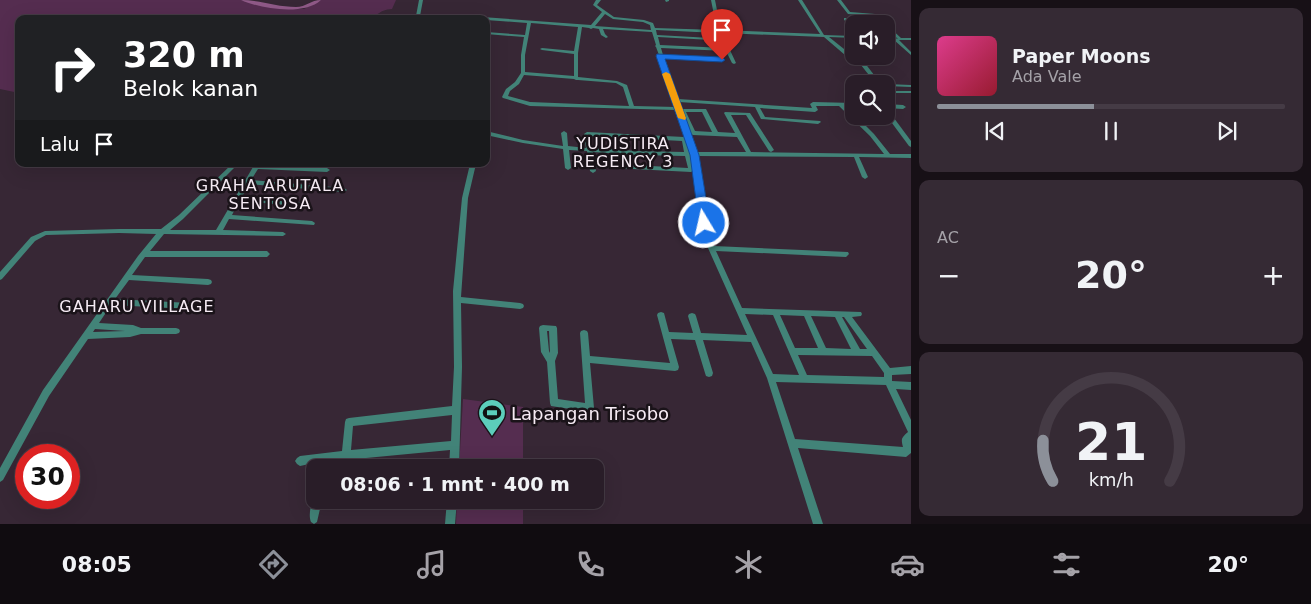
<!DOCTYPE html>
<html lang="id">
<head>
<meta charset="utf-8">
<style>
  :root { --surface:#291d28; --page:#352a34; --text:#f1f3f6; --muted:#a5a2a8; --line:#453b45; --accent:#8c9099 }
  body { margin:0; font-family:"DejaVu Sans",sans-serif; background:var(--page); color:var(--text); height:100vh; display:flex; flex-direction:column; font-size:19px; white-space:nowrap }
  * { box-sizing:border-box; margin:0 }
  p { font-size:16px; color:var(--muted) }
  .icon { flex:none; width:28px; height:28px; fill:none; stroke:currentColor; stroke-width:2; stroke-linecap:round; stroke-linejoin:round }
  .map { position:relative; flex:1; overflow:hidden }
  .panel { display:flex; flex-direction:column; gap:8px; padding:8px; background:#171016; width:400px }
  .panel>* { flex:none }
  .hud { position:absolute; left:15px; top:15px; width:475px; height:152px; border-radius:10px; box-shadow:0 5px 20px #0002,0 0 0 1px var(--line); background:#202124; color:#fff; overflow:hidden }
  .controls { position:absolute; left:845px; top:15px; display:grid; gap:10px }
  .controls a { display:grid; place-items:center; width:50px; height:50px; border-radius:10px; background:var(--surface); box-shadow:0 5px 20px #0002,0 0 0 1px var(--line); font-size:25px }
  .speed { position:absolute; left:15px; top:444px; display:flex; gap:10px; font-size:25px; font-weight:700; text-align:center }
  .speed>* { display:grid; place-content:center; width:65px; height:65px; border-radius:50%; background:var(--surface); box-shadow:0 5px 20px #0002,0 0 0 1px var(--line); line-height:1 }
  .speed .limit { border:8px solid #d22; background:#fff; color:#111 }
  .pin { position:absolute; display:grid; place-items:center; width:42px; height:42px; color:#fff; margin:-51px -21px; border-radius:50% 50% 50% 0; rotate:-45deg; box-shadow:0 0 5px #0007 }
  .pin .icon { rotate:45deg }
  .me { position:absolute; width:55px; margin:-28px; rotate:351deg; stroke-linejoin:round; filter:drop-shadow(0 0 4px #0008) }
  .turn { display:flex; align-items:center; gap:18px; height:105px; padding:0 25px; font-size:22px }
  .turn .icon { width:65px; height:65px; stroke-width:2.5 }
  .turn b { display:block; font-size:35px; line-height:42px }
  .then { display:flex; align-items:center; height:48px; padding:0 25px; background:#0003; gap:10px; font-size:19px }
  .big { font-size:38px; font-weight:700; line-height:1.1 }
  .panel .card { flex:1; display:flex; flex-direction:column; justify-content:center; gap:8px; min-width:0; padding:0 18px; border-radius:10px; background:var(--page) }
  .panel .dial { align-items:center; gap:0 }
  .dial svg { height:130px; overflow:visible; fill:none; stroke:var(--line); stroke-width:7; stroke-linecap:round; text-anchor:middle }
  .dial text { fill:var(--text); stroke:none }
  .song { display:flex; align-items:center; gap:15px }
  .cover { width:60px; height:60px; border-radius:8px; background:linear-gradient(135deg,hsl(330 70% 55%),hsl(350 70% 35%)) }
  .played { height:5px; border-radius:2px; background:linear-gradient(90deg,var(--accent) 45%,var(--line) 45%) }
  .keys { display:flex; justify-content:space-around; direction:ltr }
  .heat { display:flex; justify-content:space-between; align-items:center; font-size:28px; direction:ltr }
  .trip { position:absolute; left:306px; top:459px; width:298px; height:50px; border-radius:10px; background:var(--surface); box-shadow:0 5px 20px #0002,0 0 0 1px var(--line); font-weight:700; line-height:50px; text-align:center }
  .dock { display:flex; height:80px; justify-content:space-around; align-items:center; background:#100c10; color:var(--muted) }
  .dock .icon { width:35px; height:35px }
  .dock .on { color:var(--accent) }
  .dock b { font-size:22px; color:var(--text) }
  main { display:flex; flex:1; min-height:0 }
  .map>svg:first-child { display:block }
</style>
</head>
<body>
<main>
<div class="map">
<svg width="911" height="524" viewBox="0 0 911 524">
  <rect width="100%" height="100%" fill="#372735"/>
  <g fill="#552d50">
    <path d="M 0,0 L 241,0 L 287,9 L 304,9 L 321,0 L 396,0 L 392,9 C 378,10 380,15 369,19 L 19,19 L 19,93 L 0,89 Z"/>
    <path d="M 463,399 L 523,407 L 523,467 L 459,468 Z"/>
    <path d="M 457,500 L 523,500 L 523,524 L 456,524 Z"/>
  </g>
  <path fill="#8f5987" d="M 241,0 C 260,0 277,7 296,7 C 306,7 311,0 321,0 C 304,16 261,9 241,0 Z"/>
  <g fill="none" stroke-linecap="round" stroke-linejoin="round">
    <g fill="#428378" fill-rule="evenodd">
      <path d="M 419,0 L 423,0 L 420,16 L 482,17 L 591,25 L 602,12 L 593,5 L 596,0 L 601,0 L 597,5 L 614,17 L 644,20 L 653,23 L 655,28 L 717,30 L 711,0 L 715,0 L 721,30 L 820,34 L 798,0 L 802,0 L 824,35 L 854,36 L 854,38 L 829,37 L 849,53 L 854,55 L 854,56 L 861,58 L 881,84 L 876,84 L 857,60 L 845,55 L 824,37 L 722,33 L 736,63 L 734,64 L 732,63 L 726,51 L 661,48 L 663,55 L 721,59 L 723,60 L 721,61 L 664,58 L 678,99 L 812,108 L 810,104 L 813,102 L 854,103 L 854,107 L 845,106 L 854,114 L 854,116 L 856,116 L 874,134 L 890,154 L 911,154 L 911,158 L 859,157 L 868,177 L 865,179 L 862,177 L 854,157 L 698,156 L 707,223 L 714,246 L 848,252 L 849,254 L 846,257 L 716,251 L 742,308 L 861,312 L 862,314 L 861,316 L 852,317 L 890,368 L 911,366 L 911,374 L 892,375 L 892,381 L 911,382 L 911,390 L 896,389 L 911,420 L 911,453 L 906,457 L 798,448 L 823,524 L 813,524 L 767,378 L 751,342 L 703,340 L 713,373 L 712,376 L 709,377 L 706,376 L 705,373 L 695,340 L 671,339 L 679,367 L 678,370 L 675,371 L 590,363 L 594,408 L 593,411 L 590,412 L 551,406 L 550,403 L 547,362 L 541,352 L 539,328 L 540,326 L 543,325 L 556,326 L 557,328 L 558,353 L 555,361 L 558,399 L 585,403 L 580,333 L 581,331 L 584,330 L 587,331 L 588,333 L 590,356 L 670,363 L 657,315 L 658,313 L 661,312 L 664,313 L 669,332 L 693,333 L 688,316 L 689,314 L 692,313 L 695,314 L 696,316 L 701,333 L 747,335 L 708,248 L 701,223 L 692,156 L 691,156 L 694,170 L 691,172 L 595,167 L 596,171 L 593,173 L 590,171 L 587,151 L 569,150 L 571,168 L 568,170 L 565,168 L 563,149 L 523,143 L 486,135 L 486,131 L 523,140 L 563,146 L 561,133 L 564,131 L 567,133 L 568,146 L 586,148 L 584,134 L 587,132 L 684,137 L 686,139 L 677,110 L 530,106 L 503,98 L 502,97 L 506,89 L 515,82 L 521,73 L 521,55 L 524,37 L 486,34 L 486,32 L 525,35 L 527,23 L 486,20 L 486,19 L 393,18 L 373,19 L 387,15 L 416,16 ZM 605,14 L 613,19 L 643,22 L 650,25 L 651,30 L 595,26 ZM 531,23 L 578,27 L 574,51 L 542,48 L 540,49 L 542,50 L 574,54 L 574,76 L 525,72 L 525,55 ZM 582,27 L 589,28 L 591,29 L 593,28 L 599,29 L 601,35 L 606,38 L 608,37 L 605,34 L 603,29 L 652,32 L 656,45 L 655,46 L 656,47 L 659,55 L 658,56 L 659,57 L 676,107 L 634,106 L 627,85 L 617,81 L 578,77 L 578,53 ZM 656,30 L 717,33 L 725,48 L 660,45 L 658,37 L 711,40 L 713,39 L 711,38 L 657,35 ZM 524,75 L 574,79 L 576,80 L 578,80 L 616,83 L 623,87 L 629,106 L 530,102 L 508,96 L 510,91 L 519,84 ZM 679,102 L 755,107 L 761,119 L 818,124 L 821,122 L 820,121 L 765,117 L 760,108 L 815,112 L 818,110 L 816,106 L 839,106 L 870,136 L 884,154 L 751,152 L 731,115 L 746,115 L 769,151 L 771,152 L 774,150 L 750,113 L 725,112 L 724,113 L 735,133 L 718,132 L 706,109 L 681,109 ZM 686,112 L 702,112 L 712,132 L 695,131 ZM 688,128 L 691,134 L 693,135 L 737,137 L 746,152 L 697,152 ZM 590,136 L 682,141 L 684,152 L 637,151 L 592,148 ZM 593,152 L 637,155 L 685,156 L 688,168 L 595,163 ZM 745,314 L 773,315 L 799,375 L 773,374 ZM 780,315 L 804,316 L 818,348 L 795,348 ZM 811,316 L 835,317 L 851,349 L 826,348 ZM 842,317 L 844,317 L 867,349 L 860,349 ZM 547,331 L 549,331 L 550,353 L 549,351 ZM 798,355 L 872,356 L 884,373 L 884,377 L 807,375 ZM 776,382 L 886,385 L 908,432 C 901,438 901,439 903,447 L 795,439 Z"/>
      <path d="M 665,0 L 669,0 L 669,1 L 666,2 Z"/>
      <path d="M 837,0 L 841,0 L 850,12 L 875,14 L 901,38 L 911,38 L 911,40 L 899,40 L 911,52 L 911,55 L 894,40 L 886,40 L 886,38 L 895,38 L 898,39 L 886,28 L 886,24 L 882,24 L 873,16 L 848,14 Z"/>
      <path d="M 844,18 L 846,18 L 854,24 L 854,27 L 844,20 Z"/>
      <path d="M 885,84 L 886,84 L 911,85 L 911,87 L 886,86 L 886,84 Z"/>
      <rect x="886" y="91" width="25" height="2"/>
      <path d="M 886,104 L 903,105 L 906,107 L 903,109 L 886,108 Z"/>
      <path d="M 886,110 L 888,110 L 911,141 L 911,147 L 909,146 L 886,115 Z"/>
      <path d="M 232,164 L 238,164 L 183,219 L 170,230 L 216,230 L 253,167 L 256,165 L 327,168 L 330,170 L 327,172 L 258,169 L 251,180 L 344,188 L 347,190 L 344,192 L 249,184 L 242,197 L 299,202 L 302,204 L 299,206 L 239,201 L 232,215 L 312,221 L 315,223 L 314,225 L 229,219 L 223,230 L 283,232 L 286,234 L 283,236 L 164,234 L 150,251 L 267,251 L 270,254 L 267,257 L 145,257 L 132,275 L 208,279 L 211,280 L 212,282 L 211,284 L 208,285 L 129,280 L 115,299 L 190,303 L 193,304 L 194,306 L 193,308 L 190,309 L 111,305 L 99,323 L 133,325 L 141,328 L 176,328 L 179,329 L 180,331 L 179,333 L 176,334 L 141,334 L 130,337 L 88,339 L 49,396 L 3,480 L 0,482 L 0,468 L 43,390 L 138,256 L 156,234 L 119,233 L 46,235 L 35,241 L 2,279 L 0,280 L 0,272 L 31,237 L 45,231 L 119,229 L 161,229 L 179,215 ZM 95,329 L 125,331 L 93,332 Z"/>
      <path d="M 470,164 L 476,164 L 468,198 L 461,297 L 520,303 L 523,304 L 524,306 L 523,308 L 520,309 L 461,303 L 462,367 L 459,468 L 449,468 L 450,450 L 324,462 L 324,468 L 315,468 L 315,469 L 314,463 L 300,466 L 297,464 L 295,461 L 297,458 L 300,456 L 342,451 L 345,422 L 346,419 L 349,418 L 452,406 L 454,367 L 453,291 L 462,198 ZM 452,415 L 451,441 L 351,450 L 353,426 Z"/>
      <path d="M 315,496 L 315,500 L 322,500 L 317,522 L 314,524 L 311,522 C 308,515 311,502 315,496 Z"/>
      <path d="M 447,500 L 457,500 L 455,524 L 445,524 Z"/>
    </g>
  </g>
  <path fill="#1a73e8" stroke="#114b97" d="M 657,54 L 722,57 L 725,60 L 722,62 L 665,59 L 699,155 L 710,223 L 704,227 L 699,223 L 690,155 L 656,56 Z"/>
  <path fill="#f59e0b" d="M 666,72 L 670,74 L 686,118 L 685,120 L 678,118 L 662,74 Z"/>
  <defs>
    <symbol id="stadium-pin" viewBox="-11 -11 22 30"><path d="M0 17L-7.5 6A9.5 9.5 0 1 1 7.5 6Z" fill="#5ccebb" stroke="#1a1319"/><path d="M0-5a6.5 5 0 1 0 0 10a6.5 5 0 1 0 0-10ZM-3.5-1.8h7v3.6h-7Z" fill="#111"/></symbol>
  </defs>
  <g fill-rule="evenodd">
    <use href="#stadium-pin" x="476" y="397" width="32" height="43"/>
  </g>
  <g text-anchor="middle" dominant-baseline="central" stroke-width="5" stroke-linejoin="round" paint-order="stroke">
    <g font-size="16" letter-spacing="1" fill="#f6ebf4" stroke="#1a1319">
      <text x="623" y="143">YUDISTIRA<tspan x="623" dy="18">REGENCY 3</tspan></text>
      <text x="270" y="185">GRAHA ARUTALA<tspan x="270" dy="18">SENTOSA</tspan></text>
      <text x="137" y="306">GAHARU VILLAGE</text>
    </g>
    <g font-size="18" fill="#f6ebf4" stroke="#1a1319" text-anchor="start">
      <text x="511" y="413">Lapangan Trisobo</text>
    </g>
  </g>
</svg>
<div class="controls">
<a><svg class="icon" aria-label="sound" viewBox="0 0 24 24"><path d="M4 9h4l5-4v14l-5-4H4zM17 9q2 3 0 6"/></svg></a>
<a><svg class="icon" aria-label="search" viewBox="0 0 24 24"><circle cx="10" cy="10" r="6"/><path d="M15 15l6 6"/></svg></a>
</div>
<div class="speed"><div class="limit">30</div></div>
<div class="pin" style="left:722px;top:60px;background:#d93025"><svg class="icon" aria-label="arrive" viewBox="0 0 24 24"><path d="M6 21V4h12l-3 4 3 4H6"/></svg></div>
<svg class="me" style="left:704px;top:223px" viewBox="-20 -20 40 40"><circle r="17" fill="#1a73e8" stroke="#fff" stroke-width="3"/><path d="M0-11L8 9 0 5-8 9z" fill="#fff"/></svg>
<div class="trip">08:06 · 1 mnt · 400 m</div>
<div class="hud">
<div class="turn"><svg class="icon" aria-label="right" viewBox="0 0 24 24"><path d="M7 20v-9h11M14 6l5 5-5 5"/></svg><div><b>320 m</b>Belok kanan</div></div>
<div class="then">Lalu<svg class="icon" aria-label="arrive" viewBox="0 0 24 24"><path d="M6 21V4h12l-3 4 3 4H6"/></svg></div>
</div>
</div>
<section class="panel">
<div class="card">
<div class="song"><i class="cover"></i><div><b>Paper Moons</b><p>Ada Vale</p></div></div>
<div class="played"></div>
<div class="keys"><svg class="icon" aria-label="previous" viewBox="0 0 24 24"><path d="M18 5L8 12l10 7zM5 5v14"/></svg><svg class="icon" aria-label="pause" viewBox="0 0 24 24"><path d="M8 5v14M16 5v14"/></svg><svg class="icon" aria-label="next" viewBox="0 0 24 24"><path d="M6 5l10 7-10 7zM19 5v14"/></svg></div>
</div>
<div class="card"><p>AC</p>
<div class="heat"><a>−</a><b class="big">20°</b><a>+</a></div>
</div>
<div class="card dial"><svg viewBox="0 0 100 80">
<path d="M14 69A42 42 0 1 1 86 69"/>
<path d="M14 69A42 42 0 0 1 8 44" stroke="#8c9099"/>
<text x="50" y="56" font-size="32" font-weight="700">21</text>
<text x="50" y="72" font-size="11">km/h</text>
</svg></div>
</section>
</main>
<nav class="dock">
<b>08:05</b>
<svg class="icon on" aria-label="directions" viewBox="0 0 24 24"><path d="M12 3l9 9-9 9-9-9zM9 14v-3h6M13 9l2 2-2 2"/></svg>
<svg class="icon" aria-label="music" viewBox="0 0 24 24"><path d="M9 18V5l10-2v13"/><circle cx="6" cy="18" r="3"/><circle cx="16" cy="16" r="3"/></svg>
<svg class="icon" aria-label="phone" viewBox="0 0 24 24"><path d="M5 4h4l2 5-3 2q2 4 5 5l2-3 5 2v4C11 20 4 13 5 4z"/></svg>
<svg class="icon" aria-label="climate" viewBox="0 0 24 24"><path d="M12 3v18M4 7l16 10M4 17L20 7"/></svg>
<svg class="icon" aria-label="car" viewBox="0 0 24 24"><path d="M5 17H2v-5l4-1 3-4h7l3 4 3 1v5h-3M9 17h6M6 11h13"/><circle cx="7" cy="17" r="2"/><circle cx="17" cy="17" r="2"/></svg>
<svg class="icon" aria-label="filters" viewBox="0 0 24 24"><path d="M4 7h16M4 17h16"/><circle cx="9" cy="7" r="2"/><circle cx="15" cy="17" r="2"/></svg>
<b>20°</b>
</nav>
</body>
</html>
